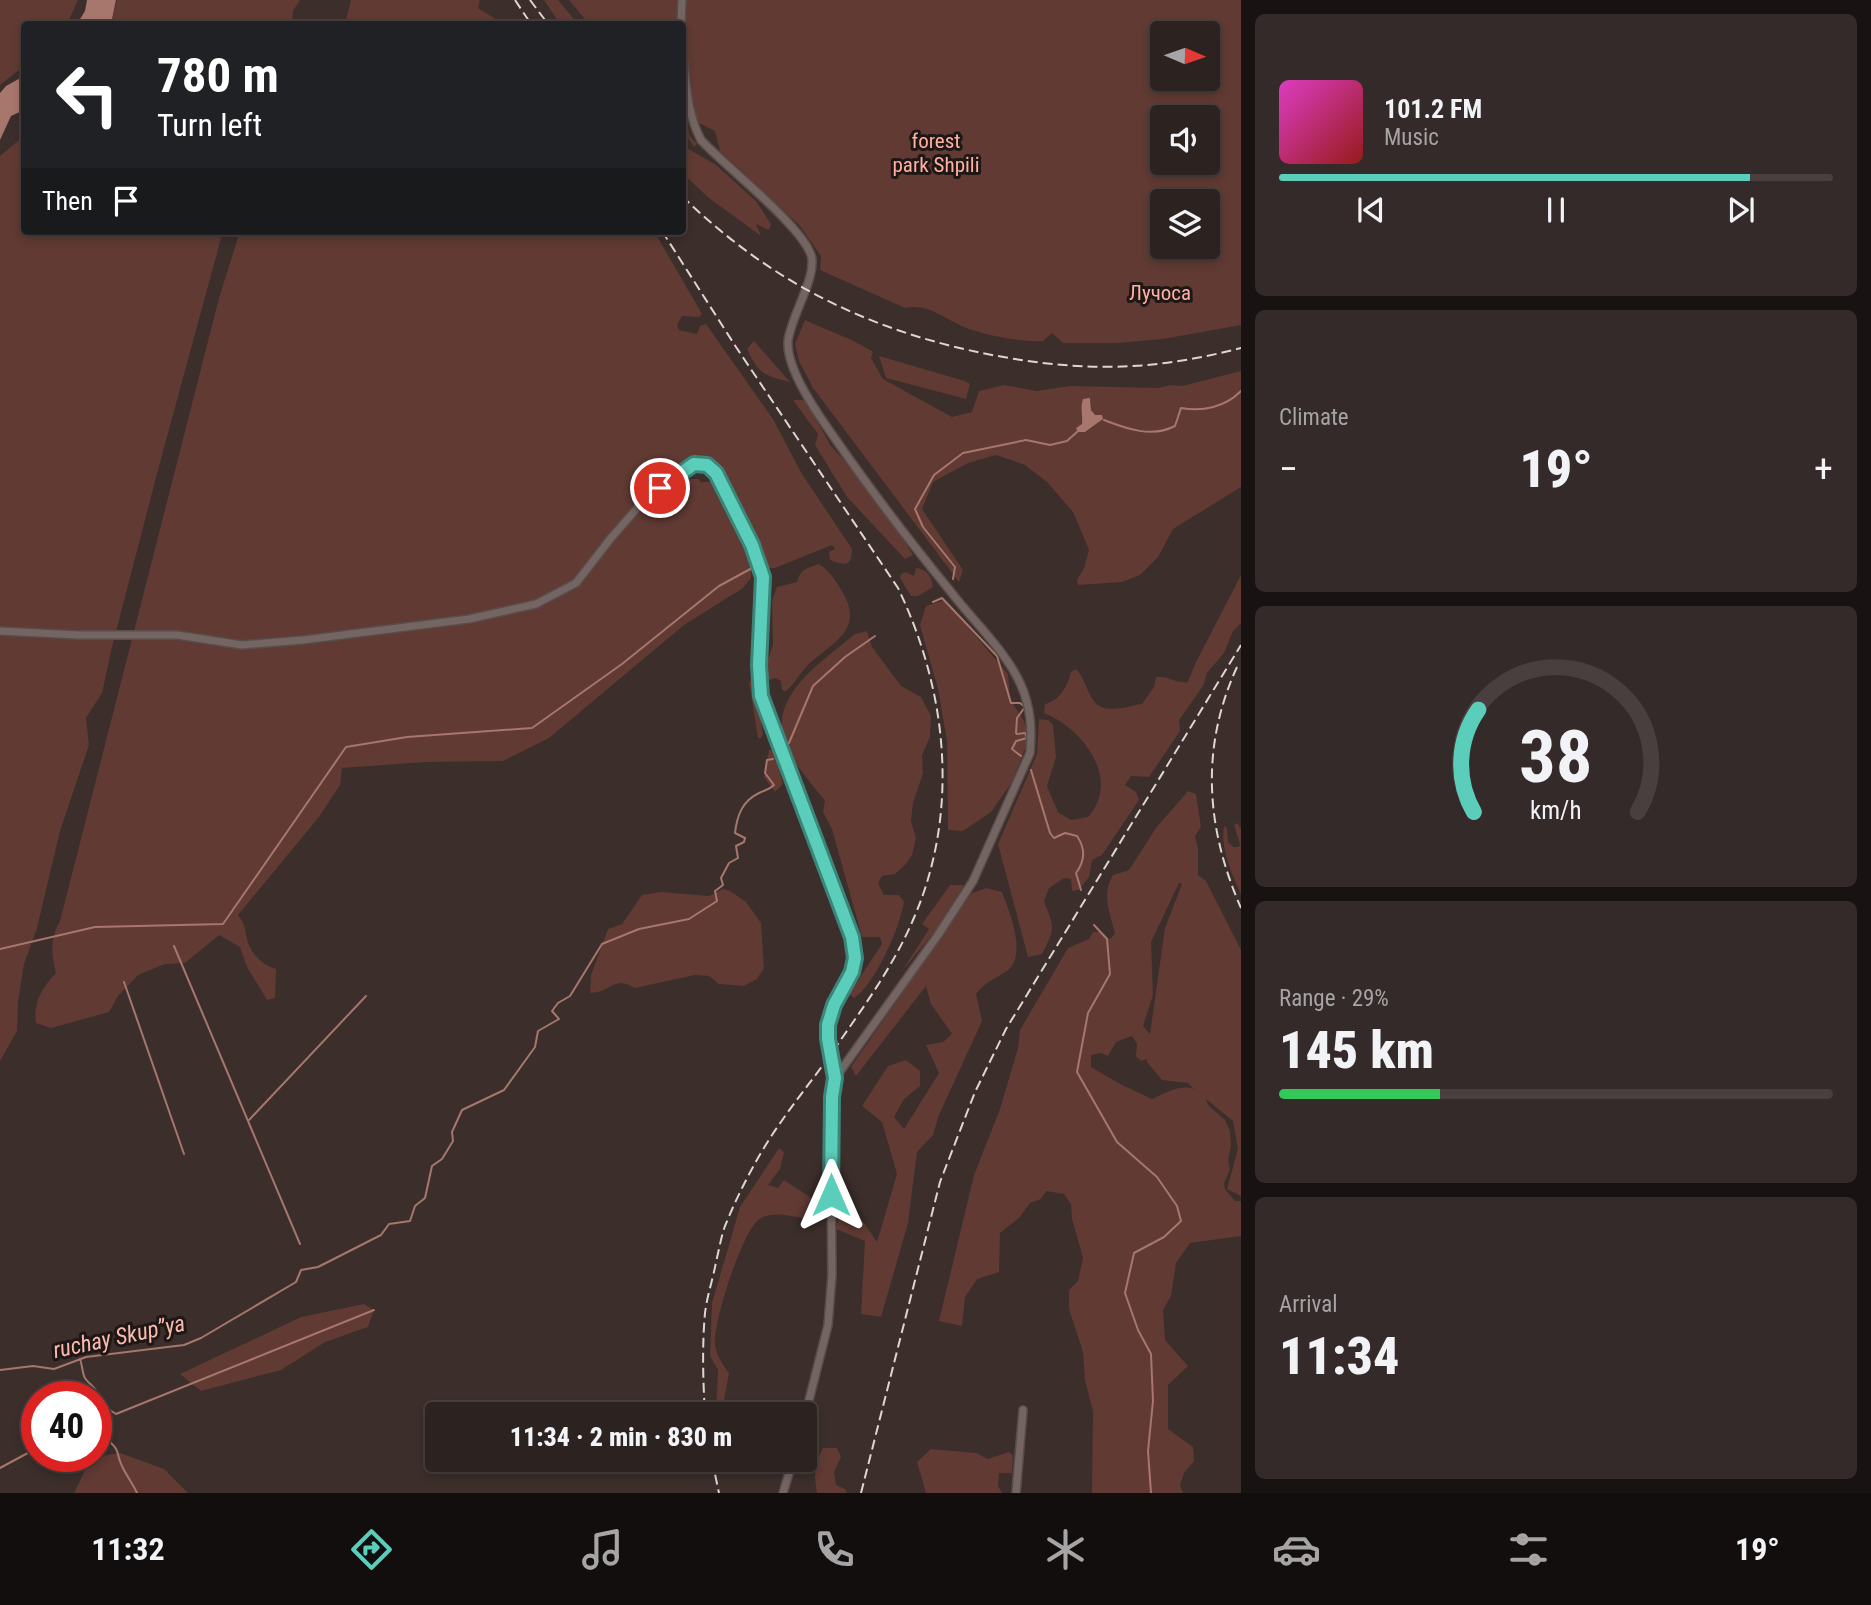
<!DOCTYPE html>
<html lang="en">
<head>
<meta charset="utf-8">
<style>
  :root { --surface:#2c2220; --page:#342a29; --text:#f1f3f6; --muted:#a6a4a5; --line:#483f3e; --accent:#5bcebb }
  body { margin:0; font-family:"Roboto Condensed",sans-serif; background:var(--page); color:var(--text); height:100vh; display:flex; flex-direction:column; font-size:26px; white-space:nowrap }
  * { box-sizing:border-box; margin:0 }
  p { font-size:23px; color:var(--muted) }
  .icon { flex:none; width:38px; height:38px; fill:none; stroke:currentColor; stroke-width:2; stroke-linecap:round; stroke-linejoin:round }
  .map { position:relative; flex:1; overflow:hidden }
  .panel { display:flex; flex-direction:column; gap:14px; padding:14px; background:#181312; width:630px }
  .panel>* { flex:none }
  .hud { position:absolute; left:21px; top:21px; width:665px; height:214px; border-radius:7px; box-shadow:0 4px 10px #0003,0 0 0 2px var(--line); background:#202124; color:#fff; overflow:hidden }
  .needle { width:46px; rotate:92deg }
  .buttons { position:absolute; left:1150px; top:21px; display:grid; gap:14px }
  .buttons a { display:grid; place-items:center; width:70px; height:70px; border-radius:7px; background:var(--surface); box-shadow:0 4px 10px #0003,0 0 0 2px var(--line); font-size:35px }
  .speed { position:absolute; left:21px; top:1381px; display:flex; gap:14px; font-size:35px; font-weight:700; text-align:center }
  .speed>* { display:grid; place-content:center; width:91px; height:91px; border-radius:50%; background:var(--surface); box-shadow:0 4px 10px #0003,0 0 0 2px var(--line); line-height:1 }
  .speed .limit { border:10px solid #d22; background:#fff; color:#111 }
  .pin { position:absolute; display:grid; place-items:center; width:60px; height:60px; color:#fff; margin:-30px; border:4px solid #fff; border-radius:50%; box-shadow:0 2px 7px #0007 }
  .me { position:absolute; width:77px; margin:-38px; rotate:0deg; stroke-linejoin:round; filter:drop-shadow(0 0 5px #0008) }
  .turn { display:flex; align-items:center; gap:24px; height:147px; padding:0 21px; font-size:32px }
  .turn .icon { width:91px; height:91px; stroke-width:2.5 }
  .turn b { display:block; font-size:49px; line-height:60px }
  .then { display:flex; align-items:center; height:66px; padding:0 21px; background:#0003; gap:14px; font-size:26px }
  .big { font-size:52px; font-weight:800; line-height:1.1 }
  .panel .widget { flex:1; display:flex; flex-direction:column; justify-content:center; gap:10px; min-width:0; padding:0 24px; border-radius:10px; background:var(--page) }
  .panel .dial { align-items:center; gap:0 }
  .dial svg { height:182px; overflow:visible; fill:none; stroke:var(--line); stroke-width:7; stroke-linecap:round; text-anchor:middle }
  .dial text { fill:var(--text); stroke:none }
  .song { display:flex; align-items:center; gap:21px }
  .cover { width:84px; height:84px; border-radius:10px; background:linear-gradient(135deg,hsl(310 70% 55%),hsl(0 70% 35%)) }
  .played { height:7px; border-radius:4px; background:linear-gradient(90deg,var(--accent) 85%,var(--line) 85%) }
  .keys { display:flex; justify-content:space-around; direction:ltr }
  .heat { display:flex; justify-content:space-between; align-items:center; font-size:38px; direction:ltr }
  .charge { height:10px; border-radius:5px; background:linear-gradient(90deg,#34c759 29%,var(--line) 0) }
  .trip { position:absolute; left:425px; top:1402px; width:392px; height:70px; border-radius:7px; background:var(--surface); box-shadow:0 4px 10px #0003,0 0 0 2px var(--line); font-weight:800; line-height:70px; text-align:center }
  .tab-bar { display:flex; height:112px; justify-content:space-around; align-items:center; background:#120e0d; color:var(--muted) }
  .tab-bar .icon { width:49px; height:49px }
  .tab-bar .active { color:var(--accent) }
  .tab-bar b { font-size:32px; color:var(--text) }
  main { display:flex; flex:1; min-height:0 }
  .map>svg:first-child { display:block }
</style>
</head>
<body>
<main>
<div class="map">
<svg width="1241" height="1493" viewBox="0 0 1241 1493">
  <rect width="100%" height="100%" fill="#3b2e2b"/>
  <g fill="#603a33" fill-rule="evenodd">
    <path d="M 0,0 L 78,0 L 67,24 L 24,24 L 24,66 L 0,85 Z"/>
    <path d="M 117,0 L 300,0 L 293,11 L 292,24 L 111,24 Z"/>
    <path d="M 351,0 L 480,0 L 478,8 L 504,24 L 345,24 Z"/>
    <path d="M 544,0 L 558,0 L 578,24 L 560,24 Z"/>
    <path d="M 569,0 L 1241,0 L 1241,325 L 1163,339 L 1118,343 L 1063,343 L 1052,333 L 1043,341 C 1020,342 994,337 972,330 C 949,323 930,302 905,308 L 820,270 L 821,256 L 800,226 L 720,151 L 715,131 L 687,117 L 689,135 L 697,144 L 694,147 L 683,131 L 682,24 L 589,24 ZM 1162,33 L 1208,33 L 1208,79 L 1162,79 ZM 1162,117 L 1208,117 L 1208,163 L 1162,163 ZM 1162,201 L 1208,201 L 1208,216 L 1211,215 L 1214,217 L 1208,217 L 1208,247 L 1162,247 Z"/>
    <path d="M 24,136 L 24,231 L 223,231 L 158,470 L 112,647 L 102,693 L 86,718 L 89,745 L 60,831 L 37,928 L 24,964 L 18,1002 L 17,1031 L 0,1061 L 0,156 Z"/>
    <path d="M 683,146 L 715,164 L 756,201 L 771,224 L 769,230 L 756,224 L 761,236 L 709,198 L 683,174 Z"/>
    <path d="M 240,231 L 654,231 L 702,314 L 699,317 L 682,316 L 677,325 L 679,330 L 697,334 L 700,326 L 706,324 L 773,419 L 802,474 L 852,549 C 852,568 844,565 830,560 L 829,552 L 835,549 L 832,545 L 775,568 L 767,568 L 759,552 L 751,554 L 751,578 L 743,588 L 684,625 L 549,738 L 503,761 L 426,762 L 342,768 L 340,785 L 319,817 L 238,915 C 247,927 244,929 248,942 C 251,954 264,966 276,969 L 275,998 L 267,1000 L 247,967 L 240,947 L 219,935 L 185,963 L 165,964 L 138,975 L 118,996 L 109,1012 L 51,1028 L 36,1023 C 33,1002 42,988 56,973 C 51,954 50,938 60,921 L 219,298 ZM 712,458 L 720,466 L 721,477 L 713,482 L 701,482 L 698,479 L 683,479 L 684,475 L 694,470 L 702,460 Z"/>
    <path d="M 805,320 C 828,331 852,338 873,352 L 871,358 L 883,379 L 952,417 L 972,412 L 979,391 L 1004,385 L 1037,391 L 1070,386 L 1159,388 L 1170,385 L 1182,386 L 1241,371 L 1241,487 L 1173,529 L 1158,557 L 1140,575 L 1122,582 L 1078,585 L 1077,580 L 1084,568 L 1089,550 L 1073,512 L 1047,482 L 1025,465 L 996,455 L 968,463 L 933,482 L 922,509 L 963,570 L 959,582 L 813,388 L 799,361 L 795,344 ZM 1091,401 L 1091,410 L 1099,422 L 1085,432 L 1076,428 L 1082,424 L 1082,404 Z"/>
    <path d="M 754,341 L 790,382 C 764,375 759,375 747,349 Z"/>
    <path d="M 879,356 L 965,381 L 970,384 L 966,399 L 886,378 Z"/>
    <path d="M 793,400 L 805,400 L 831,446 L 859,476 L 893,522 L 913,555 L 905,559 L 847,497 L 815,445 L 818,434 Z"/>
    <path d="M 819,564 C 831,572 836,581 843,593 C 865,631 831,643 807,666 C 799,674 794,685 786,691 L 782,690 L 781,681 L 776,678 L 766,681 L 766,665 L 773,645 L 772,600 L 777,587 L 797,582 C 801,568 806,569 819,564 Z"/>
    <path d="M 916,568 C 927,569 932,577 933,587 L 918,596 L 911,596 L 900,578 L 901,574 L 906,572 L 914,576 Z"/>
    <path d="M 1241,575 L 1241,623 L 1233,631 L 1224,653 L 1207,673 L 1203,686 L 1179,720 L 1180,731 L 1149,777 L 1131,776 L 1125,785 L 1136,792 L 1139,800 L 1102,855 L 1092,860 L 1089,877 L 1079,890 L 1072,891 L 1071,879 L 1064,878 L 1049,888 L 1044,901 C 1055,929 1055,928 1042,954 L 1028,957 L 998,844 L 1037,754 L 1039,719 L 1048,720 L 1053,725 L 1056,757 L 1047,786 L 1058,812 L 1071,820 L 1088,817 C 1122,779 1082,728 1044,713 L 1045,704 C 1061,700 1067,686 1071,672 L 1076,669 C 1085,679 1086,689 1093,700 C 1104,716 1126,706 1142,704 L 1154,687 L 1156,677 C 1168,675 1176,684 1188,682 L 1195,664 Z"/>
    <path d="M 945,600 L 1008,674 L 1010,699 L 1024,721 L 1029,739 L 1012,782 L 991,812 L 963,831 L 948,830 L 947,741 L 938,689 L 920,625 L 926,606 Z"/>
    <path d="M 867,631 L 872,647 L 901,686 L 921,697 L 931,716 L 930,737 L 922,755 L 923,773 L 913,803 L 911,821 L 916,838 L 912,855 L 906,864 L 895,874 L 882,876 L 878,883 L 884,895 L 899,895 L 904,902 C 900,927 875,985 854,998 L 849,994 L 882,944 L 880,937 L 862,937 L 832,829 L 823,812 L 825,801 C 812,784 796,767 787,748 C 764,697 822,662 855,634 Z"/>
    <path d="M 752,679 C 757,687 761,722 763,734 L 761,738 L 758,738 L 749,682 Z"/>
    <path d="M 769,750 L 774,750 L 783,784 L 775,792 L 764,777 Z"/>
    <path d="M 1188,791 L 1196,794 L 1201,827 L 1195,836 L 1198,849 L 1198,875 L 1206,881 L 1241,950 L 1241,1196 L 1227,1189 L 1238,1149 L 1233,1121 L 1206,1099 L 1208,1105 L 1225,1120 L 1230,1131 L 1231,1146 L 1228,1160 L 1230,1170 L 1224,1183 L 1225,1189 L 1235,1201 L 1241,1201 L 1241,1236 L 1190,1243 L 1176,1263 L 1171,1296 L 1163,1310 L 1165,1340 L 1188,1366 L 1168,1385 L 1168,1429 L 1193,1447 L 1194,1461 L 1184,1473 L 1180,1485 L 1183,1493 L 1092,1493 L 1093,1411 L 1085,1381 L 1083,1352 L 1069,1309 L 1069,1290 L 1078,1281 L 1083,1258 L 1072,1219 L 1071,1204 L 1064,1194 L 1046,1191 L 1041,1199 L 1030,1203 L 1019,1218 L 1000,1233 L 999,1272 L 977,1279 L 965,1297 L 962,1326 L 939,1321 L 974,1175 L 1000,1109 L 1018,1048 L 1020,1030 L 1068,948 L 1089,939 L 1093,932 L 1101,932 L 1110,939 L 1115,934 C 1110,912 1101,896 1113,875 L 1129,870 L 1156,828 ZM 1179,883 L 1182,884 L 1165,928 L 1150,1034 L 1143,1026 L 1153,995 L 1151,942 ZM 1132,1036 L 1137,1044 L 1136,1056 L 1141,1061 L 1147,1059 L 1147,1062 L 1162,1080 L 1188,1083 L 1194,1089 C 1181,1084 1165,1093 1152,1099 L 1120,1084 L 1091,1067 L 1091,1055 L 1101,1053 L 1108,1056 L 1116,1042 Z"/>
    <path d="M 1237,823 L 1241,829 L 1241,894 C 1232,875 1220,847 1224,826 L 1227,828 L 1228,842 L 1233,847 L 1239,847 L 1240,844 L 1234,825 Z"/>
    <path d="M 950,885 L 964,885 L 939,926 L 902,971 L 929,929 L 922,924 Z"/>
    <path d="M 986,888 L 1002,892 C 1009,911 1028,955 1007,971 C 995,979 985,982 976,994 L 982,1021 L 939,1115 L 933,1135 L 917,1152 L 908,1223 L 881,1317 L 861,1314 L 865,1241 L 836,1229 L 840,1214 L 857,1213 L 877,1242 L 897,1174 L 882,1122 L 862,1106 L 888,1066 L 906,1060 L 920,1071 L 920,1086 L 904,1099 L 894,1117 L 904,1129 L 939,1073 L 926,1045 L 943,1042 L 952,1034 L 931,1004 L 926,986 L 856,1076 L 851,1067 L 970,894 Z"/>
    <path d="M 723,889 L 730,891 L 746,902 L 761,923 L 764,968 L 757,979 L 744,986 L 719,984 L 709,976 L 695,975 L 635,988 C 613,975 611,993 590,993 L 591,975 L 608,929 L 622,924 L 642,895 L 661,892 L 709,896 Z"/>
    <path d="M 779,1148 L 784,1152 L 780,1169 L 768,1185 L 778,1188 L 784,1180 L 822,1205 L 814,1220 C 797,1218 777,1210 761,1218 C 743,1227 713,1323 715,1344 C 716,1355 723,1365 729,1373 L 723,1405 L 716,1414 L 718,1370 L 710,1356 L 712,1303 L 740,1207 Z"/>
    <path d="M 364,1304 L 374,1310 L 368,1327 L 325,1342 L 281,1370 L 201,1391 L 180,1374 L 301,1317 Z"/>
    <path d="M 823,1448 L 837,1448 L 841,1457 L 834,1472 L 836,1485 L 845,1489 L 847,1493 L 817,1493 C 814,1475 814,1464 823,1448 Z"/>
    <path d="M 931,1449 L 976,1453 L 988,1459 L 1009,1452 L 1013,1455 L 1012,1473 L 999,1473 L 998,1486 L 1002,1493 L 926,1493 L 917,1462 Z"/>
    <path d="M 120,1453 L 164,1469 L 188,1493 L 74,1493 C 92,1462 80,1458 120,1453 Z"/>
  </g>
  <g fill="#a7766c">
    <path d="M 87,0 L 116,0 L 111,24 L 77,24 L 85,11 Z"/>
    <path d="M 24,76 L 24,110 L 11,116 L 0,140 L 0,93 L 6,86 Z"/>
    <path d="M 1090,398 L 1091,410 L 1095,415 L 1102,415 L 1103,419 L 1085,432 L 1078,432 L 1076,428 L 1082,424 C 1083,415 1080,407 1083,399 Z"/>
  </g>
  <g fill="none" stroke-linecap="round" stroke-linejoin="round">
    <g stroke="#a7766c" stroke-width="2">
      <path d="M 1104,420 C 1127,429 1152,438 1175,426 L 1181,408 C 1203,412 1225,407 1241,391"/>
      <path d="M 953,579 L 955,567 L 923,527 L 915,509 L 934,475 L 963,453 L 1026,440 L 1050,445 L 1067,441 L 1078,431"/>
      <path d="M 933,602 L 942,598 L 997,656 L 1011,703 L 1020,703 L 1025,707 L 1017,718 L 1016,733 L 1017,734 L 1025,733 L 1027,738 L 1016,741 L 1012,749 L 1021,756"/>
      <path d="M 789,743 L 813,686 L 845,657 L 875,636"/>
      <path d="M 1031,770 L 1050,833 L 1054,838 L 1065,833 L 1077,836 C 1086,849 1085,861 1076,873 L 1081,890"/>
      <path d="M 1094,925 L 1107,939 L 1110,974 L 1088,1013 L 1077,1072 L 1117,1142 L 1157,1177 L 1177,1206 L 1181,1221 L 1164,1237 L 1134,1253 L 1125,1293 L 1138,1330 L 1151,1354 L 1153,1401 L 1148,1451 L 1151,1493"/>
      <path d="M 174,946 L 300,1244"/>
      <path d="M 0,949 L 95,927 L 223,924 L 346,747 L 407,737 L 532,728 L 622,664 L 719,586 L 754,567"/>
      <path d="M 124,982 L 184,1154"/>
      <path d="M 249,1120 L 366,996"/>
      <path d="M 80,1359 C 82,1364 82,1370 84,1376 C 86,1382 92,1384 95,1389 C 99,1397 108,1432 108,1440 C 122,1453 115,1452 122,1466 C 126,1475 133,1484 137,1493"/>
      <path d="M 0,1370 L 33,1366 L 54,1369 L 86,1357 L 184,1345 L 201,1338 L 296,1282 L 301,1270 L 318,1267 L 381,1235 L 389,1224 L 410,1221 L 415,1206 L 425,1198 L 432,1166 L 442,1159 L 453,1141 L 452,1132 L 462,1110 L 504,1090 L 535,1047 L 538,1031 L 559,1019 L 552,1011 L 558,1003 L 570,996 L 602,944 L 639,929 L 689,919 L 717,901 L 715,891 L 723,885 L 721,878 L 729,863 L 738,858 L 736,846 L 744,842 L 745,838 L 735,833 C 737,816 742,801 759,793 C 765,790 769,790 774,785 L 765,773 L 767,760 L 773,759"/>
      <path d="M 99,1403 L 116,1414 L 374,1310"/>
      <path d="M 0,1468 L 37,1448"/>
    </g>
    <defs>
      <g id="minor">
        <path d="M 681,24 L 682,0"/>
        <path d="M 682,47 C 686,79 686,112 701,140 C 726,167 801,225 811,255 C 818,275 791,316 788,341 C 786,370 819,416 836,440 C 872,492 911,543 951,592 C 974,622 1006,651 1021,685 C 1031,708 1032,729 1030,753 L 973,881 L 938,935 L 836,1077"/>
        <path d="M 0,631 L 78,635 L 177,635 L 242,645 L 303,640 L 469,619 L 536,604 L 576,583 L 611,538 L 646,498 L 674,477 L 694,464 L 707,465 L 716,473 L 752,545 L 763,577 L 759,665 L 761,696 L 852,937 L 855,958 L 852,972 L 834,1005 L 828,1025 L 828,1039 L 835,1078 L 832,1097 L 831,1169 L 832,1275 L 828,1325 L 805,1416"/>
        <path d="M 783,1493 L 793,1460"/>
        <path d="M 1016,1493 L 1023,1410"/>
      </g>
    </defs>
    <use href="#minor" stroke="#584d4a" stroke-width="10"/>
    <use href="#minor" stroke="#746562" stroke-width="7"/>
    <g stroke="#dfd5d4" stroke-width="2" stroke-dasharray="10 5" stroke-linecap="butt">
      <path d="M 515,0 L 531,24"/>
      <path d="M 530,0 L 548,24"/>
      <path d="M 682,196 C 777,289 885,338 1015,359 C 1058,366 1103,369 1147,365 C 1179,362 1210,356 1241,348"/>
      <path d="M 662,231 L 736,347 L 898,588 C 948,692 960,813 913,920 C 893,967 862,1009 833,1051 C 817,1074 799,1096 783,1119 C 760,1151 740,1189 725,1226 C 721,1237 719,1250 716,1262 C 713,1279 707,1296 705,1313 C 702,1346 703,1381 705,1414"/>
      <path d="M 1237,667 C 1200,748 1206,828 1241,908"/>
      <path d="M 712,1460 L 719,1493"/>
      <path d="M 861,1493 L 940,1182 L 975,1092 L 1006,1029 L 1241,645"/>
    </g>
  </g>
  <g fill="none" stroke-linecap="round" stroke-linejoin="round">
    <defs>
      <path id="route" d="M 660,488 L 694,464 L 707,465 L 716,473 L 752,545 L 763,577 L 759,665 L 761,696 L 852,937 L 855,958 L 852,972 L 834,1005 L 828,1025 L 828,1039 L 835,1078 L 832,1097 L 831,1195"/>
    </defs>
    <use href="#route" stroke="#3b867a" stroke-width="18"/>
    <use href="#route" stroke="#5bcebb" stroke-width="12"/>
  </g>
  <g text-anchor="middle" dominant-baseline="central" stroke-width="6" stroke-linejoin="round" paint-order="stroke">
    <g font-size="21" fill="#feb0a2" stroke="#1e1716">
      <text x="936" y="141">forest<tspan x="936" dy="24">park Shpili</tspan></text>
      <text x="1160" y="293">Лучоса</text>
    </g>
    <g font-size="23" font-style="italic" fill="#fabbaf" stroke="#1e1716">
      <text transform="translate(119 1337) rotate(-12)">ruchay Skup’’ya</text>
    </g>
  </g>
</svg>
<div class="buttons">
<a><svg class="needle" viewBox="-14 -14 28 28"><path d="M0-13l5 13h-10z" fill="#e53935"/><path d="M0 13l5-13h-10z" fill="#a6a4a5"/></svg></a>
<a><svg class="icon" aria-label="sound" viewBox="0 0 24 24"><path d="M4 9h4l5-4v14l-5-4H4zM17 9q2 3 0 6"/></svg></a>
<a><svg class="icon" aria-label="layers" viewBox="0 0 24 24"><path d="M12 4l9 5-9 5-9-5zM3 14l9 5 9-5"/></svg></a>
</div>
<div class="speed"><div class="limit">40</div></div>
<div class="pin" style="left:660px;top:488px;background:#d93025"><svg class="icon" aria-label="arrive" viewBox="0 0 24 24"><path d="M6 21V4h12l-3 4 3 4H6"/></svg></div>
<svg class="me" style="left:831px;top:1195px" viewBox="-20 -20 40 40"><path d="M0-17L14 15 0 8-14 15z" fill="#5bcebb" stroke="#fff" stroke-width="4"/></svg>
<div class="trip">11:34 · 2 min · 830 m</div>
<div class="hud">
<div class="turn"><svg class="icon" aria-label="left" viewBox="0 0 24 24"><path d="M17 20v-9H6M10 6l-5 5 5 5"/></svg><div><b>780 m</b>Turn left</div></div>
<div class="then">Then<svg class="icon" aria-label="arrive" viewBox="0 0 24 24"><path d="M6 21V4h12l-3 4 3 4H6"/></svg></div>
</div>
</div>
<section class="panel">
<div class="widget">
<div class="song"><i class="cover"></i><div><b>101.2 FM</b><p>Music</p></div></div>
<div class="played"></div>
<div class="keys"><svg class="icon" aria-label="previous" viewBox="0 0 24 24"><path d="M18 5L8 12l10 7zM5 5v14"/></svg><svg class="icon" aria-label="pause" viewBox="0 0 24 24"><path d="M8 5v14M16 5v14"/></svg><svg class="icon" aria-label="next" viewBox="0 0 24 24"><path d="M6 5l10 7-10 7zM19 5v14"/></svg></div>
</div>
<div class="widget"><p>Climate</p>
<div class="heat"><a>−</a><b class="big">19°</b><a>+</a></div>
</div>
<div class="widget dial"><svg viewBox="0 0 100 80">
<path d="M14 69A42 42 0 1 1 86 69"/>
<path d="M14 69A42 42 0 0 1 16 24" stroke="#5bcebb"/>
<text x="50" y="56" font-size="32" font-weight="700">38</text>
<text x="50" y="72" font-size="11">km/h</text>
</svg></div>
<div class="widget"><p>Range · 29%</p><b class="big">145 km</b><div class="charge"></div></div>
<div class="widget"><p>Arrival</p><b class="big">11:34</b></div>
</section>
</main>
<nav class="tab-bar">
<b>11:32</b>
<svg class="icon active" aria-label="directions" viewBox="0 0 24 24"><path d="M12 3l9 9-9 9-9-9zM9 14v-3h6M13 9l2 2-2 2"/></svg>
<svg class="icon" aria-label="music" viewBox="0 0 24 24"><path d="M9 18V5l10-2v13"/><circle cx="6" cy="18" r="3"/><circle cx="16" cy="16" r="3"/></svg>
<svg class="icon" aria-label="phone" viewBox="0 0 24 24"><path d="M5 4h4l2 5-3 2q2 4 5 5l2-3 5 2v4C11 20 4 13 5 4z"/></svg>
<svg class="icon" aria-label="climate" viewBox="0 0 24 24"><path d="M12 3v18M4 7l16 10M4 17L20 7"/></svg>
<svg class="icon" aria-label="car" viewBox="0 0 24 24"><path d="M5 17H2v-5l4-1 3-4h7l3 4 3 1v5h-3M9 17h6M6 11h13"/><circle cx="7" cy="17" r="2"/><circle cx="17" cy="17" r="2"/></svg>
<svg class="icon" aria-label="filters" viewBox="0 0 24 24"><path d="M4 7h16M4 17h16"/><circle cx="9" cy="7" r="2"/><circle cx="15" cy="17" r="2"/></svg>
<b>19°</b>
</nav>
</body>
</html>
